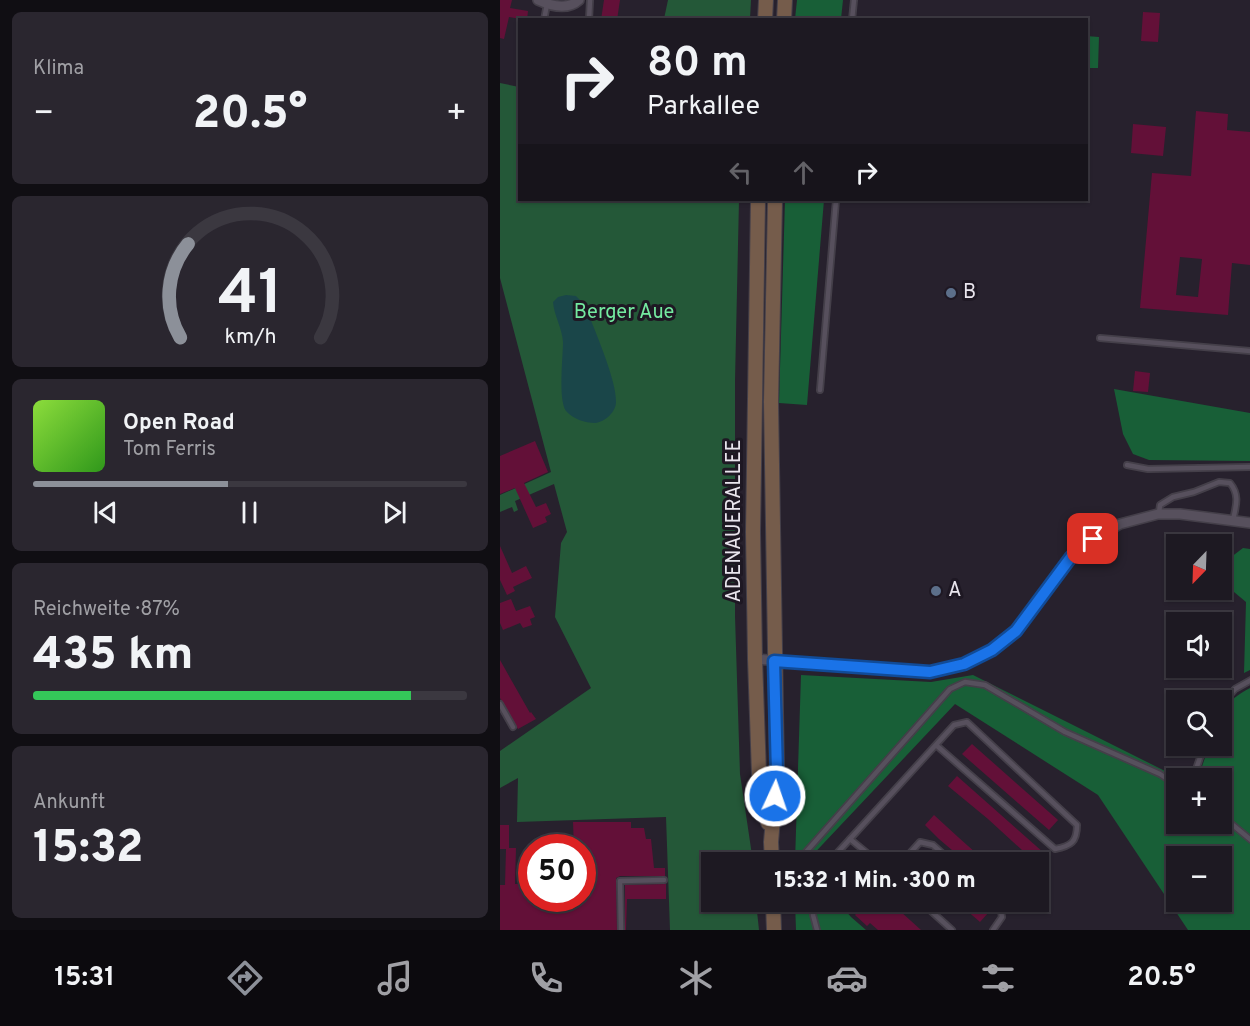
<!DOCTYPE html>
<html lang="de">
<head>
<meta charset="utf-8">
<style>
  :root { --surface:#1d1922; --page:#2a262f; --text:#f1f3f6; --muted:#a0a0a5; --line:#3b3840; --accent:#8c9099 }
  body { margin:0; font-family:Overpass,sans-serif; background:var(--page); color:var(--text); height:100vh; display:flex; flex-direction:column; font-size:22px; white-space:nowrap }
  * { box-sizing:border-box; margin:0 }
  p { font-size:20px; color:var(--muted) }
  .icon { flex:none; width:33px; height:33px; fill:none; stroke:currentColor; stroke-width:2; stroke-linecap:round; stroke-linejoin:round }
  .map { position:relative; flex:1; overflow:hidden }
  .sheet { display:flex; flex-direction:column; gap:12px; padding:12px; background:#100e13; width:500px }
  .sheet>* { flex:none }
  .banner { position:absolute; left:18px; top:18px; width:570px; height:183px; border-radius:0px; box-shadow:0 2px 4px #0004,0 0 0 2px var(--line); background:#1d1922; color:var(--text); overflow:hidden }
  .needle { width:39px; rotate:203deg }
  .controls { position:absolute; left:666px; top:534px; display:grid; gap:12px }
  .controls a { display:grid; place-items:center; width:66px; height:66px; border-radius:0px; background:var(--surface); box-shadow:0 2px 4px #0004,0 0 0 2px var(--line); font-size:30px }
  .speed { position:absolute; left:18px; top:834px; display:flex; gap:12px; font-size:30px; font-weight:700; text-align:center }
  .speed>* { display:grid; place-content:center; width:78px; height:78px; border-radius:50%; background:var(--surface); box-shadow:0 2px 4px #0004,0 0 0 2px var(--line); line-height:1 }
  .speed .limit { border:9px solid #d22; background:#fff; color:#111 }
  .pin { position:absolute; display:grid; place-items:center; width:51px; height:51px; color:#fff; margin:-26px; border-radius:12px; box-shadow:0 3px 9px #0006 }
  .me { position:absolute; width:66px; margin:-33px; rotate:3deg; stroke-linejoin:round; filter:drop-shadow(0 0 4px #0008) }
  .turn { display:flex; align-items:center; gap:21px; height:126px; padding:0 30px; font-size:27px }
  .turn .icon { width:78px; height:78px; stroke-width:2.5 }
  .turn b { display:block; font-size:42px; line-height:51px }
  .lanes { display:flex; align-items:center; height:57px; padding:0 30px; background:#0003; justify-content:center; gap:30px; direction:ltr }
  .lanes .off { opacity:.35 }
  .big { font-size:45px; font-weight:800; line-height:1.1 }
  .sheet .card { flex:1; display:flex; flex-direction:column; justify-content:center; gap:9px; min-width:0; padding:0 21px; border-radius:9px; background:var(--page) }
  .sheet .dial { align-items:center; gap:0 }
  .dial svg { height:156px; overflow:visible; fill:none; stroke:var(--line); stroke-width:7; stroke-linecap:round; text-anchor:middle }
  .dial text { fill:var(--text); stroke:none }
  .song { display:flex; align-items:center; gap:18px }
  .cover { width:72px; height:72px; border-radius:9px; background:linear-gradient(135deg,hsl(90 70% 55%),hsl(110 70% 35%)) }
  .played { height:6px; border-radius:3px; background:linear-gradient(90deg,var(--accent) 45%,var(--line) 45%) }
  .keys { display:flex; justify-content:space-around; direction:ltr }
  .heat { display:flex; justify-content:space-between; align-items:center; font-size:33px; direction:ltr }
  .charge { height:9px; border-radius:4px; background:linear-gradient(90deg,#34c759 87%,var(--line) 0) }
  .trip { position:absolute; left:201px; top:852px; width:348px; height:60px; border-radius:0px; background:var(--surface); box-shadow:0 2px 4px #0004,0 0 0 2px var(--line); font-weight:800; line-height:60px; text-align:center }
  .menu { display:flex; height:96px; justify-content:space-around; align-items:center; background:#0c0a0e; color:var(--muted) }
  .menu .icon { width:42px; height:42px }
  .menu .selected { color:var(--accent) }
  .menu b { font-size:27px; color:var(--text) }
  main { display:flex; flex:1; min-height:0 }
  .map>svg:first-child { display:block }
</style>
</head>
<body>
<main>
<section class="sheet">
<div class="card"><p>Klima</p>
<div class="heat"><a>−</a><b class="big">20.5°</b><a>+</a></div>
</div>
<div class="card dial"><svg viewBox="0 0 100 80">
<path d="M14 69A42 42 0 1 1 86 69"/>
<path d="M14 69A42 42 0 0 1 18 21" stroke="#8c9099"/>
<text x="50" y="56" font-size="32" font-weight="700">41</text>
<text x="50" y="72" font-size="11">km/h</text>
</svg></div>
<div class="card">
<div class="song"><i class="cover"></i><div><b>Open Road</b><p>Tom Ferris</p></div></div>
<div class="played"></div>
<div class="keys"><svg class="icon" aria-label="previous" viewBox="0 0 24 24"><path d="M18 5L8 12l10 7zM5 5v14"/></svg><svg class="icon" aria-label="pause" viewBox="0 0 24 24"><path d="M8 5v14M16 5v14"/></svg><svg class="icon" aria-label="next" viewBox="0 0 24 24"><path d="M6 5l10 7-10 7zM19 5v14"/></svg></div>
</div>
<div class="card"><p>Reichweite · 87%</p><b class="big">435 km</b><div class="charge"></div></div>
<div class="card"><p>Ankunft</p><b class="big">15:32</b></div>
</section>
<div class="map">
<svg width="751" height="930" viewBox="0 0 751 930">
  <rect width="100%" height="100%" fill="#27212d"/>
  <g fill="#245838">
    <path d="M 168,0 L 251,0 L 250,19 L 164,19 Z"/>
    <path d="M 0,83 L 19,87 L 20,200 L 239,200 L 235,381 L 235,616 L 240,774 L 253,862 L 212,862 L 212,902 L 256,902 L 259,930 L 170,930 L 166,817 L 17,822 L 18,778 L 0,788 L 0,751 L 91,688 L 55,617 L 61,543 L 67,532 L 54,484 L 15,501 L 18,510 L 14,512 L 12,507 L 0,512 L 0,495 L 51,472 L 0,278 Z"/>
  </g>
  <g fill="#185f37" fill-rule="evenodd">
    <path d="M 297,0 L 343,0 L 341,19 L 295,19 Z"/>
    <path d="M 586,36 L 599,37 L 598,68 L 587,68 Z"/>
    <path d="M 285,200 L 324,200 L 307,405 L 279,403 Z"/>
    <path d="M 614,389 L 750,413 L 750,461 L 649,460 L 633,454 L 623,434 Z"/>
    <path d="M 743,548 L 751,549 L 750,670 L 744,673 L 746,602 L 722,582 L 722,564 Z"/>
    <path d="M 301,675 L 431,682 L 473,675 L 679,778 L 676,778 L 676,824 L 722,824 L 722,778 L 698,778 L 709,746 L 722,746 C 722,712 719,705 750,688 L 750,930 L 688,930 L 598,795 L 455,704 L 306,862 L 295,862 ZM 676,856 L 722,856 L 722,902 L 676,902 Z"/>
    <path d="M 295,902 L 338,902 L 351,917 L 366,930 L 296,930 Z"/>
  </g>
  <path fill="#1a4649" d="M 66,295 L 76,296 L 85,305 C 93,327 117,380 116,402 C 116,412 105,422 95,423 C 85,423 73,419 66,411 C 58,399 63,357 63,342 C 62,327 54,316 53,302 L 58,297 Z"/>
  <g fill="#631038" fill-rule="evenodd">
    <path d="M 0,0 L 12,0 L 10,8 L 28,11 L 27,20 L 9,17 L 4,39 L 0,38 Z"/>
    <path d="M 104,0 L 120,0 L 117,20 L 101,20 Z"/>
    <path d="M 643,12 L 660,13 L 658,42 L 641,41 Z"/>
    <path d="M 696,111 L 728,114 L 727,130 L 750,132 L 750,265 L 732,263 L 728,315 L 640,308 L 652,173 L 691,176 ZM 680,257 L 702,259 L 698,297 L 676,295 Z"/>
    <path d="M 633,124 L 666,127 L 663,156 L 631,153 Z"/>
    <path d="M 635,371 L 650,373 L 648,392 L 633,391 Z"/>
    <path d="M 35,441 L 48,472 L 24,483 L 36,507 L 46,503 L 51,514 L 45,517 L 47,522 L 33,528 L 15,488 L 0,494 L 0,456 Z"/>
    <path d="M 0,546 L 12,573 L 26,566 L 32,578 L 13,587 L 15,591 L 7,595 L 0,580 Z"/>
    <path d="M 11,599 L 16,611 L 30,606 L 35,617 L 30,619 L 32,625 L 23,628 L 20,623 L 3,630 L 0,623 L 0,603 Z"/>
    <path d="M 0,660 L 30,713 L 31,712 L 36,719 L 18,729 L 0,698 Z"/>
    <path d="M 472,744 L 558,820 L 549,830 L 462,754 Z"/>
    <path d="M 457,776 L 544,853 L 535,862 L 488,819 L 448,786 Z"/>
    <path d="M 434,815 L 458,837 L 486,862 L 466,862 L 439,839 L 425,825 Z"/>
    <path d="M 73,822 L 131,822 L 131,828 L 144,828 L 146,839 L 151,839 L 154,868 L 165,868 L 165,876 L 120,876 L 116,878 L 117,930 L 0,930 L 0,885 L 5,885 L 6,849 L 0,849 L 0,825 L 9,825 L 9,848 L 16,848 L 15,884 L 32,884 L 32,898 L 82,898 L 82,848 L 74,848 Z"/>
    <path d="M 166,884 L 166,899 L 127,899 L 126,930 L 125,930 L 125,885 Z"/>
    <path d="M 366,902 L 390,902 L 421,930 L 378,930 L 370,923 L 367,926 L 355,915 Z"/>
    <path d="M 472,902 L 478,902 L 489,912 L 480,922 L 465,909 Z"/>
  </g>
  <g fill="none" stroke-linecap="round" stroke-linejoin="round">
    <defs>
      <g id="service">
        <path d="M 44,20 L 47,4"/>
        <path d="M 89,20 L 90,0"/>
        <path d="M 352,20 L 354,0"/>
        <path d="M 600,338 L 751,351"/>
        <path d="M 320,390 L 336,200"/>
        <path d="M 627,465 L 648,469 L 751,467"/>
        <path d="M 659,513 L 660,505 L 673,497 L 694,492 L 719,482 L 730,483 C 740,495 736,506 733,520"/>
        <path d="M 0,704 L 13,727"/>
        <path d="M 722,704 L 735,689 L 751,680"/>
        <path d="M 693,778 L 704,746"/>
        <path d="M 722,816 L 751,840"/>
        <path d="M 350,839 L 454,725 L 467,722 L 577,825 C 577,842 571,846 555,849 L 436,745"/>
        <path d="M 295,862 L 298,861 L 450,689 L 465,682 L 485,685 L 565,732 L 660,774 L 676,785"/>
        <path d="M 329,862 L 350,839 L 378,862"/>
        <path d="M 402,862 L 420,842 L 433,845 L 452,862"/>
        <path d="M 315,902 L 313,915 L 317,930"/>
        <path d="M 421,902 L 452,930"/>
        <path d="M 121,930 L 120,881 L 164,880"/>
        <path d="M 493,930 L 502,917 L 500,906 L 495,902"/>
      </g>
      <g id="minor">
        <path d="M 38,0 C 51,6 67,11 79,0"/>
        <path d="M 255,659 L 430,672 L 464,664 L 493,650 L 516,631 L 571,557 L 593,539 L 620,524 L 658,514 L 680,514 L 751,523"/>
      </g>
      <g id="secondary">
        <path d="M 265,20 L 266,0"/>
        <path d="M 284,20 L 285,0"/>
        <path d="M 258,200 L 253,532 L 255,659 L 259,774 L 268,823"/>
        <path d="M 272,862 L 271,842 L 277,773 L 271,402 L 275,200"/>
        <path d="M 273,902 L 274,930"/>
      </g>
    </defs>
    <use href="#service" stroke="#443f49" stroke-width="8"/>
    <use href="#minor" stroke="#443f49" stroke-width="12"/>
    <use href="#secondary" stroke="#443f49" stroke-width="16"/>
    <use href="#service" stroke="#57505d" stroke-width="4.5"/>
    <use href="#minor" stroke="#57505d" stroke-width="9"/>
    <use href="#secondary" stroke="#755c4b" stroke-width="14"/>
  </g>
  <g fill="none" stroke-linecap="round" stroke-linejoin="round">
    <defs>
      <path id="route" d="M 275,796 L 277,773 L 274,661 L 430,672 L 464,664 L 492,650 L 516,631 L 571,557 L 593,539"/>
    </defs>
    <use href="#route" stroke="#114b97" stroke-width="15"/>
    <use href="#route" stroke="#1a73e8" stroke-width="10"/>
  </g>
  <g fill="#5c6f8a" stroke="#1e1823" stroke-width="2">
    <circle cx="451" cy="293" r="6"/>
    <circle cx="436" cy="591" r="6"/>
  </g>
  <g text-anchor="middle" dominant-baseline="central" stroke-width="6" stroke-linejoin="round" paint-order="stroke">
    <g font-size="20" fill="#e9e5ed" stroke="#1e1823" text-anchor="start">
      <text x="463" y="293">B</text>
      <text x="448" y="591">A</text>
    </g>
    <g font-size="20" fill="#74eaa0" stroke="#1e1823">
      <text x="124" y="313">Berger Aue</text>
    </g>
    <g font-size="20" fill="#e9e5ed" stroke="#1e1823">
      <text transform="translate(235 521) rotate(-90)">ADENAUERALLEE</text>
    </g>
  </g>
</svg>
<div class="controls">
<a><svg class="needle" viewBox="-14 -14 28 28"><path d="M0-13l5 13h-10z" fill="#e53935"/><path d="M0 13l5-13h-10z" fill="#a0a0a5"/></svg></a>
<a><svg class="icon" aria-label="sound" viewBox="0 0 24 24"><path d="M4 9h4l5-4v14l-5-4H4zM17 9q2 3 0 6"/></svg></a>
<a><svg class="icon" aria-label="search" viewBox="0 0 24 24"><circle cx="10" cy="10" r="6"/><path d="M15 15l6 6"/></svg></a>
<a>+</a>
<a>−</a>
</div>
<div class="speed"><div class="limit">50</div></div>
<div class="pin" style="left:593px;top:539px;background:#d93025"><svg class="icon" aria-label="arrive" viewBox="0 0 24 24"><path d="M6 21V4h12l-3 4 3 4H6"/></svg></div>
<svg class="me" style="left:275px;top:796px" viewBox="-20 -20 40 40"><circle r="17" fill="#1a73e8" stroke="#fff" stroke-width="3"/><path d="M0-11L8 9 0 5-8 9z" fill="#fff"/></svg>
<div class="trip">15:32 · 1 Min. · 300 m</div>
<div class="banner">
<div class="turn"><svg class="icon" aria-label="right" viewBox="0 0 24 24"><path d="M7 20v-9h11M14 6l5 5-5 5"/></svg><div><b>80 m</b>Parkallee</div></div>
<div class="lanes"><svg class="icon off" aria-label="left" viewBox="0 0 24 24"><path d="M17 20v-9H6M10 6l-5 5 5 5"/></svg><svg class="icon off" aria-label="ahead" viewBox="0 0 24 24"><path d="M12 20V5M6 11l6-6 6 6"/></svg><svg class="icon" aria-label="right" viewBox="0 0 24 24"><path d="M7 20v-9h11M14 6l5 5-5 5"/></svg></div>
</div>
</div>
</main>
<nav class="menu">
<b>15:31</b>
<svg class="icon selected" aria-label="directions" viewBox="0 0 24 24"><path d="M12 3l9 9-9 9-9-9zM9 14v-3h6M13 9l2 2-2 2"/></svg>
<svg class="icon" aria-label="music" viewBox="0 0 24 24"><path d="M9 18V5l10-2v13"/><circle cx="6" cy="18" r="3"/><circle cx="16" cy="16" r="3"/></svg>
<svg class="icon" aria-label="phone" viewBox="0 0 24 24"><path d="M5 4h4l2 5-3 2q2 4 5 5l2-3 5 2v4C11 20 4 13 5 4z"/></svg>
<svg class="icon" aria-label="climate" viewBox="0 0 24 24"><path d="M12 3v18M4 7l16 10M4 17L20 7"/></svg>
<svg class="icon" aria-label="car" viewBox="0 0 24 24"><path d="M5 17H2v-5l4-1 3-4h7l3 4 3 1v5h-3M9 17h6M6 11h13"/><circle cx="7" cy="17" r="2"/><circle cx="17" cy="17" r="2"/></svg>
<svg class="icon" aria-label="filters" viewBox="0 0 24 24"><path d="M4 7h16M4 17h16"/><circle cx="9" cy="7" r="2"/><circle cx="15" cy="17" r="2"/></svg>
<b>20.5°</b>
</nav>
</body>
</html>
